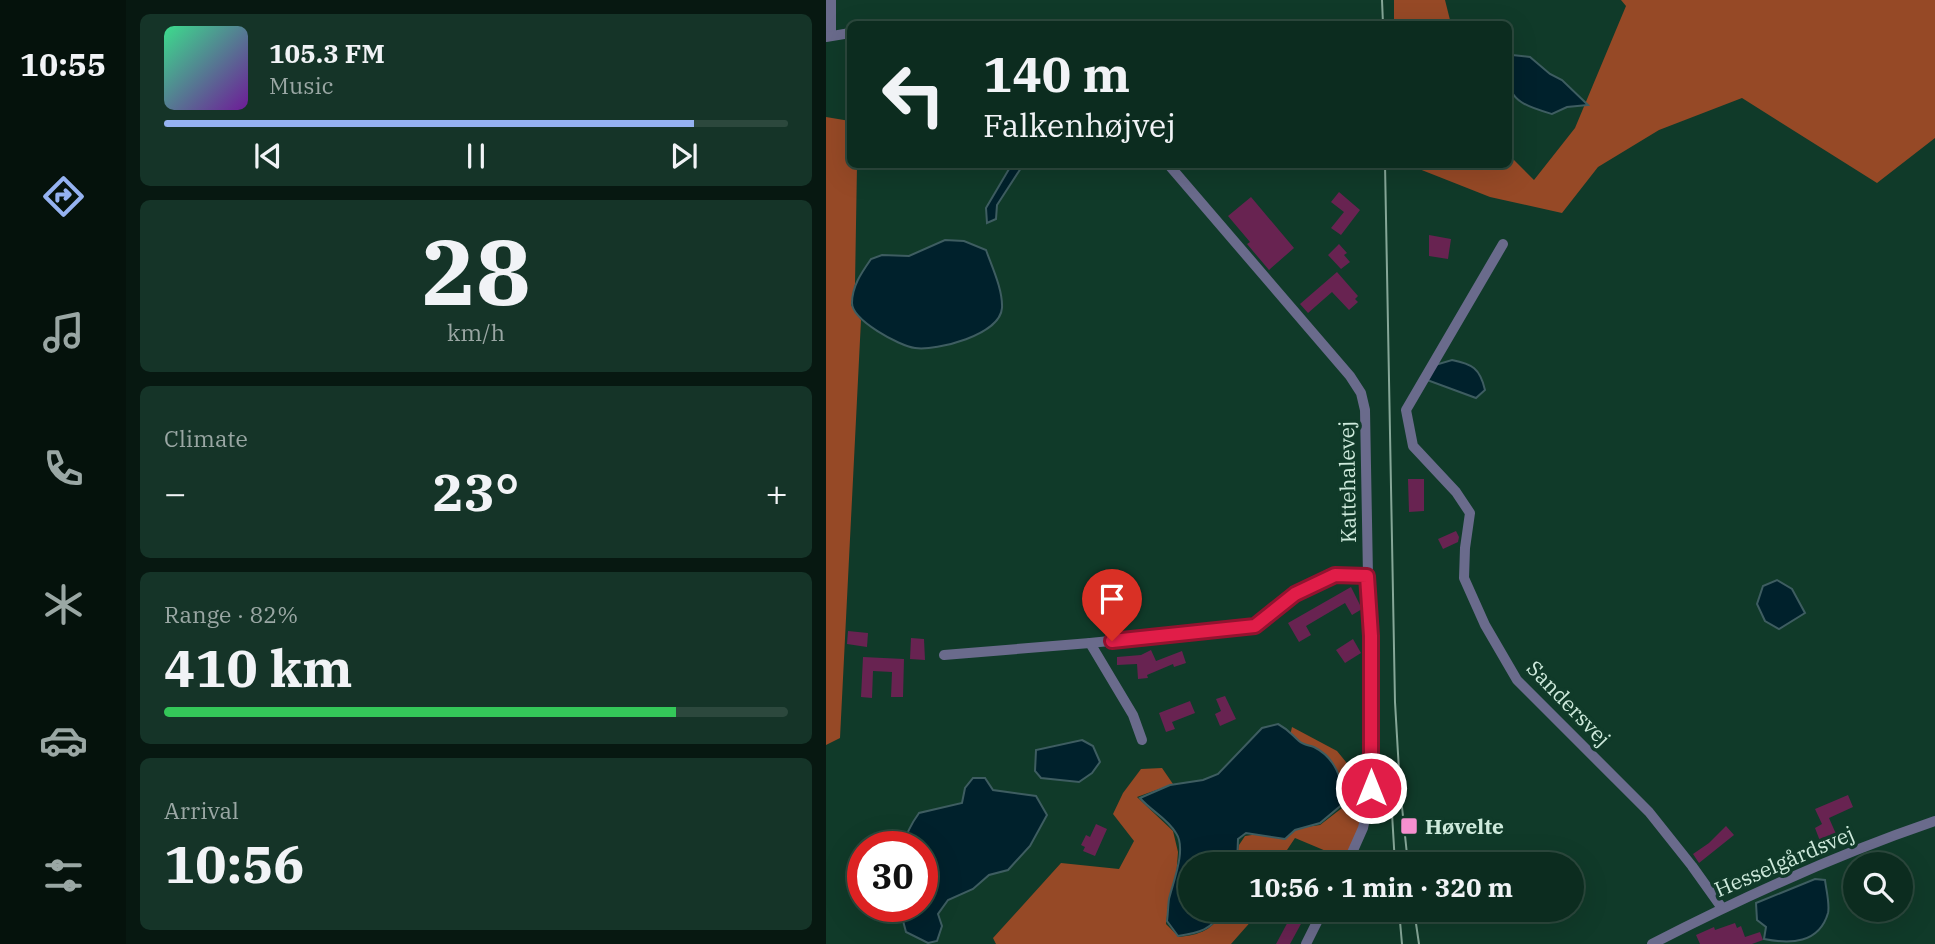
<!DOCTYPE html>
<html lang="en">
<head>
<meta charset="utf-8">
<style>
  :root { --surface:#0c2c1f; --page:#153428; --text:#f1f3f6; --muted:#9aa7a4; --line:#2c483d; --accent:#95b2f1 }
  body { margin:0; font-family:"IBM Plex Serif",serif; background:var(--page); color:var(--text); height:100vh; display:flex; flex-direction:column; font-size:26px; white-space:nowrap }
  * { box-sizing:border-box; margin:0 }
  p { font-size:23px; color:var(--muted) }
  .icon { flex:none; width:38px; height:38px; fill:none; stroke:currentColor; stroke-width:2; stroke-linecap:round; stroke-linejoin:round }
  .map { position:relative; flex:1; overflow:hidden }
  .sheet { display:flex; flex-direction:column; gap:14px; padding:14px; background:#071811; width:700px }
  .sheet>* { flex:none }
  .top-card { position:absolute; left:21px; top:21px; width:665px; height:147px; border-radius:10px; box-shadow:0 7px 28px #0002,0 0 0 2px var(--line); background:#0c2c1f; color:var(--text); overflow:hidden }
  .fabs { position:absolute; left:1017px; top:852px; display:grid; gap:14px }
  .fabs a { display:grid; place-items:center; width:70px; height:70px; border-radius:50%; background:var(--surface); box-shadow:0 7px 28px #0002,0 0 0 2px var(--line); font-size:35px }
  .speed { position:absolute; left:21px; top:831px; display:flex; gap:14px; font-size:35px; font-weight:700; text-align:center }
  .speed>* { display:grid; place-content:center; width:91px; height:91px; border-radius:50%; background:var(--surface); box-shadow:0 7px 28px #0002,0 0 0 2px var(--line); line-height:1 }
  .speed .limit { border:10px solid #d22; background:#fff; color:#111 }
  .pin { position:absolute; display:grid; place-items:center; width:60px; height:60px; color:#fff; margin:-72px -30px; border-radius:50% 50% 50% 0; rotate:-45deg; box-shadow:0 0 7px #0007 }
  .pin .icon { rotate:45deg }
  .me { position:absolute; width:77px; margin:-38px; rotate:0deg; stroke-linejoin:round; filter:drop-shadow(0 0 5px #0008) }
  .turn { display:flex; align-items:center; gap:24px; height:147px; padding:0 21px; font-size:32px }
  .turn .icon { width:91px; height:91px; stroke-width:2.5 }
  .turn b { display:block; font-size:49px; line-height:60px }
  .big { font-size:52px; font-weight:700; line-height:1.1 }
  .sheet .tile { flex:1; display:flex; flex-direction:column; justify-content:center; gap:10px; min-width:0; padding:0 24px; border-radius:10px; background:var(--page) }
  .sheet .dial { align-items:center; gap:0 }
  .dial b { font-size:91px; line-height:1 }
  .song { display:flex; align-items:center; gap:21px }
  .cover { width:84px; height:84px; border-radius:10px; background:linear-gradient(135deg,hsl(150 70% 55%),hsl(280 70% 35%)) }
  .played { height:7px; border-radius:4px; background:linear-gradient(90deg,var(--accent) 85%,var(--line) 85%) }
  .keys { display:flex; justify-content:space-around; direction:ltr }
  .heat { display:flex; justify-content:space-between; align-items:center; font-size:38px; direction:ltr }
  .charge { height:10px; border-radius:5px; background:linear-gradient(90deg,#34c759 82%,var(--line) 0) }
  .trip { position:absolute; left:352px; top:852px; width:406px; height:70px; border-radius:35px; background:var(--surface); box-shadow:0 7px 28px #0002,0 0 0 2px var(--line); font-weight:700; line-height:70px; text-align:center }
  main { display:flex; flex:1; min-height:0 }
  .tab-bar { display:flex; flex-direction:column; width:126px; justify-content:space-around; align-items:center; background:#05120c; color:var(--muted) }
  .tab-bar .icon { width:49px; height:49px }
  .tab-bar .active { color:var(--accent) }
  .tab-bar b { font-size:32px; color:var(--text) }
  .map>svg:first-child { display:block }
</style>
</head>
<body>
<main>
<nav class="tab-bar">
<b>10:55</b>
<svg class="icon active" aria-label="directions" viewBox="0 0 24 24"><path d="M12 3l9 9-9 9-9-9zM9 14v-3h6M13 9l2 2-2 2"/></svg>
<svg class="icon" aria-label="music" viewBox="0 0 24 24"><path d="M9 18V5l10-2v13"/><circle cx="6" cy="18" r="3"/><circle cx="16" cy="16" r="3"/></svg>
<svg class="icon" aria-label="phone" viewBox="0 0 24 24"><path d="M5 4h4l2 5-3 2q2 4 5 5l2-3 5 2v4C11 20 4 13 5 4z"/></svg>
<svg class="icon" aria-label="climate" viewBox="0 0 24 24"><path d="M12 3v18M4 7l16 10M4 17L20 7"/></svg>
<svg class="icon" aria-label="car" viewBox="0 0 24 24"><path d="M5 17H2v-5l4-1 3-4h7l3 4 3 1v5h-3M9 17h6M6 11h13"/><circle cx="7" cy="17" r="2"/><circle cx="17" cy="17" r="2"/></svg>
<svg class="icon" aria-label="filters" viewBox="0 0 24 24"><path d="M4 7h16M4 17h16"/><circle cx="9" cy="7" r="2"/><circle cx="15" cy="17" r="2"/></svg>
</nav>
<section class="sheet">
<div class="tile">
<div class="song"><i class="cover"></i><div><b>105.3 FM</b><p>Music</p></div></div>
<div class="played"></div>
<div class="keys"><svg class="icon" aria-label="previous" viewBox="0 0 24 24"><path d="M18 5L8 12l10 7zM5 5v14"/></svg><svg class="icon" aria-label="pause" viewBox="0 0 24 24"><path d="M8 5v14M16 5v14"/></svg><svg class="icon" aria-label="next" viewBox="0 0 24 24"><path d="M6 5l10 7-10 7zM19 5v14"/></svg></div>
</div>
<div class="tile dial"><b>28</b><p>km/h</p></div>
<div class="tile"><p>Climate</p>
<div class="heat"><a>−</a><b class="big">23°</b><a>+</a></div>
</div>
<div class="tile"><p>Range · 82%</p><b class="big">410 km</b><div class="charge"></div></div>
<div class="tile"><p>Arrival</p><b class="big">10:56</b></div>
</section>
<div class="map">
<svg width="1109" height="944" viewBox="0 0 1109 944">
  <rect width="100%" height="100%" fill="#103a29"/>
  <g fill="#964926">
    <path d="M 568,0 L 619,0 L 625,24 L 568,24 Z"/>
    <path d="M 795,0 L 1109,0 L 1109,138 L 1051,183 L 916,98 L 833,130 L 772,167 L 736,213 L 664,197 L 588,167 L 588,165 L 682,164 L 683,155 L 708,180 L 749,128 L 800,6 Z"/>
    <path d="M 0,117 L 24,121 L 24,164 L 31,165 L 29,284 L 25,305 L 35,320 L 14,738 L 0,745 Z"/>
    <path d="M 466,727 L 511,751 L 547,795 L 519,859 L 469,838 L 459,853 L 456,864 L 410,864 L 413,845 L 419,836 L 494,825 L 516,808 L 520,790 L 489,750 L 463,740 Z"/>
    <path d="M 336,768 L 347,784 L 311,797 L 347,831 L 352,852 L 350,879 L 343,898 L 340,924 L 353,937 C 373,935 388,930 397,910 L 435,910 L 405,944 L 170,944 L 167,938 L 235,863 L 293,869 L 308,841 L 287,814 L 297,793 L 315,769 Z"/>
  </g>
  <g fill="#00212c" stroke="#3e5d61" stroke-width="2">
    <path d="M 686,55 L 704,57 L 724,74 L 736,80 L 762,105 L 741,107 L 726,114 C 705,108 682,102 682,77 C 682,69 681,63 686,55 Z"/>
    <path d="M 186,164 L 197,165 L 171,205 L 170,219 L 161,223 L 160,208 Z"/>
    <path d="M 119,240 L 138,241 L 160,250 C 166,267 177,290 176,308 C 174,335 111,351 89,348 C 73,346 26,320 26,303 C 26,286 36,272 45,259 L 56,255 L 83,256 Z"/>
    <path d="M 626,360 C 646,364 654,368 659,390 L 650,398 L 601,380 L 609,365 Z"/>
    <path d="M 951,580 L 966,589 L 979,613 L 953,629 L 939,621 L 931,604 L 937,586 Z"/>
    <path d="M 452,724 C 463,730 464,733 473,741 C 477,745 483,745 488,747 C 510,758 517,780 518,803 L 494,823 L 469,830 L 459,839 L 420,833 L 412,839 L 411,864 L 364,864 L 364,910 L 396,910 C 387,930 372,933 352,936 L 341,921 C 342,914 342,906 343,899 C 347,882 361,849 350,833 C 341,818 325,811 314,798 L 344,785 L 377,780 L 392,774 L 436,728 Z"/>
    <path d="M 256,740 L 267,746 L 274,762 L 266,773 L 253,782 L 215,778 L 209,771 L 210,750 Z"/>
    <path d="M 147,778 L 159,778 L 167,790 L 210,796 L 221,815 L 204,846 L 182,870 L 163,875 L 147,889 L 122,900 L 112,914 L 116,926 L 111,941 L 102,943 L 80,932 L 76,917 L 75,907 L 96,906 L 96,847 L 77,847 C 80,833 85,824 93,813 L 136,803 L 139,788 Z"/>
    <path d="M 989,879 L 999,880 C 1000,889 1004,904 1002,913 C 993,944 964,944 938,939 L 940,927 L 931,920 L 930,903 Z"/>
  </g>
  <g fill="#682351">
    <path d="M 513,192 L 534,210 L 515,235 L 505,228 L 518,212 L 505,202 Z"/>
    <path d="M 425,197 L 468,248 L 443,270 L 421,244 L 424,242 L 402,216 Z"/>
    <path d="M 603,235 L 625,239 L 622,259 L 603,256 Z"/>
    <path d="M 513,244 L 521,253 L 518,255 L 524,262 L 515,269 L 502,255 Z"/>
    <path d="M 511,272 L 532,296 L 529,299 L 532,302 L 523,310 L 506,292 L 482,313 L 474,304 Z"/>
    <path d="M 582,479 L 598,479 L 598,511 L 583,512 Z"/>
    <path d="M 630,531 L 633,537 L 632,542 L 617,549 L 612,539 Z"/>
    <path d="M 525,587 L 536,609 L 526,615 L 519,603 L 480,626 L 485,635 L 473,642 L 462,623 Z"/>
    <path d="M 22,631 L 42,633 L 41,647 L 21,644 Z"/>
    <path d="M 85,638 L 98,639 L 99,660 L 84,659 Z"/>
    <path d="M 527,639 L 535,653 L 519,663 L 510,650 Z"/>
    <path d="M 325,650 L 330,661 L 356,651 L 360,663 L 348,667 L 347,664 L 321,675 L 322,678 L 312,679 L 311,664 L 291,665 L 291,657 L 315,655 Z"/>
    <path d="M 37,657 L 78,659 L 77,697 L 65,697 L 66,672 L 47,671 L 46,698 L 35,697 Z"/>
    <path d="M 399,696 L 410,719 L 394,726 L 389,714 L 395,711 L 390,699 Z"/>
    <path d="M 364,701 L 369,713 L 346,722 L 349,729 L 340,732 L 333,713 Z"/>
    <path d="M 1022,795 L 1027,807 L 1003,818 L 1010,834 L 994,841 L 989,828 L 996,824 L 989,809 Z"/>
    <path d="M 270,824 L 281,829 L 269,856 L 257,851 L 259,847 L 255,845 L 260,835 L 264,837 Z"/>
    <path d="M 900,826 L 908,835 L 873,863 L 867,854 L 883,843 Z"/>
    <path d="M 465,916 L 476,922 L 464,944 L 450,944 Z"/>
    <path d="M 909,923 L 911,928 L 915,926 L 919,937 L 934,932 L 937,940 L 926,944 L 874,944 L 870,935 L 888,927 L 889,930 Z"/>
  </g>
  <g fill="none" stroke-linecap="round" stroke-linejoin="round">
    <g stroke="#6a6b8c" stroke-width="10">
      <path d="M 5,0 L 5,35"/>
      <path d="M 0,37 L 24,33"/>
      <path d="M 342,164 L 524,376 L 535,393 L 539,410 L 542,576 L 545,636 L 546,788 L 537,828 L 521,864"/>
      <path d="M 677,244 L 580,410 L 587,446 L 630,492 L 644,513 L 639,548 L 638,578 L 659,625 L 691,680 L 823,812 L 866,866 L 896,908"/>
      <path d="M 264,643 L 307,715 L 316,740"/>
      <path d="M 118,655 L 264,643 L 429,626 L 469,594 L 509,575 L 542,576"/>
      <path d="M 480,944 L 497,910"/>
      <path d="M 826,944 C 917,897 1012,854 1109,821"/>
    </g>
    <g stroke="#86a798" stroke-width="2">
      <path d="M 556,0 L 557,24"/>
      <path d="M 559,164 L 569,702 L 574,788 L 582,864"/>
      <path d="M 564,780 L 569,864"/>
      <path d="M 573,910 L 576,944"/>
      <path d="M 588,910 L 593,944"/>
    </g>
  </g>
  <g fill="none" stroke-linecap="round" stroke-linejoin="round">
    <defs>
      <path id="route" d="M 286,641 L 429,626 L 469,594 L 509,575 L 541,576 L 545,636 L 545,788"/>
    </defs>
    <use href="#route" stroke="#92132f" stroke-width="18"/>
    <use href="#route" stroke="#e11d48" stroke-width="12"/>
  </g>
  <rect fill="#f690cf" stroke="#103a29" stroke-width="2.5" x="574" y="817" width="18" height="18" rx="3.5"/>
  <g text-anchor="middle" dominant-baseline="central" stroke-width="7" stroke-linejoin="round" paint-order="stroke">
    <g font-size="21" fill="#ceeadc" stroke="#103a29">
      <text transform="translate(521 482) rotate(-91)">Kattehalevej</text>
      <text transform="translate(743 703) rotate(46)">Sandersvej</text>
      <text transform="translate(958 861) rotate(-23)">Hesselgårdsvej</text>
    </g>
    <g font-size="21" font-weight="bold" fill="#ceeadc" stroke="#103a29" text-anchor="start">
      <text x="599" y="826">Høvelte</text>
    </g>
  </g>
</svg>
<div class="fabs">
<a><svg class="icon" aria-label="search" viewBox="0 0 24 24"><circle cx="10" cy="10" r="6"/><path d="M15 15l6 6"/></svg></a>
</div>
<div class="speed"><div class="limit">30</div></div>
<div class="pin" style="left:286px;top:641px;background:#d93025"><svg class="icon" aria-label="arrive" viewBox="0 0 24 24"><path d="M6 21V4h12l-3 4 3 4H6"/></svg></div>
<svg class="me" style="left:545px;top:788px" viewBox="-20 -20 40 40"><circle r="17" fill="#e11d48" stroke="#fff" stroke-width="3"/><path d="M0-11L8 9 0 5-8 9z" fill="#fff"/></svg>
<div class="trip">10:56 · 1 min · 320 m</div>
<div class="top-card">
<div class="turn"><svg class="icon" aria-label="left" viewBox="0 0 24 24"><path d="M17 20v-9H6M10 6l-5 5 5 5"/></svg><div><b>140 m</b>Falkenhøjvej</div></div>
</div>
</div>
</main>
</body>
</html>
